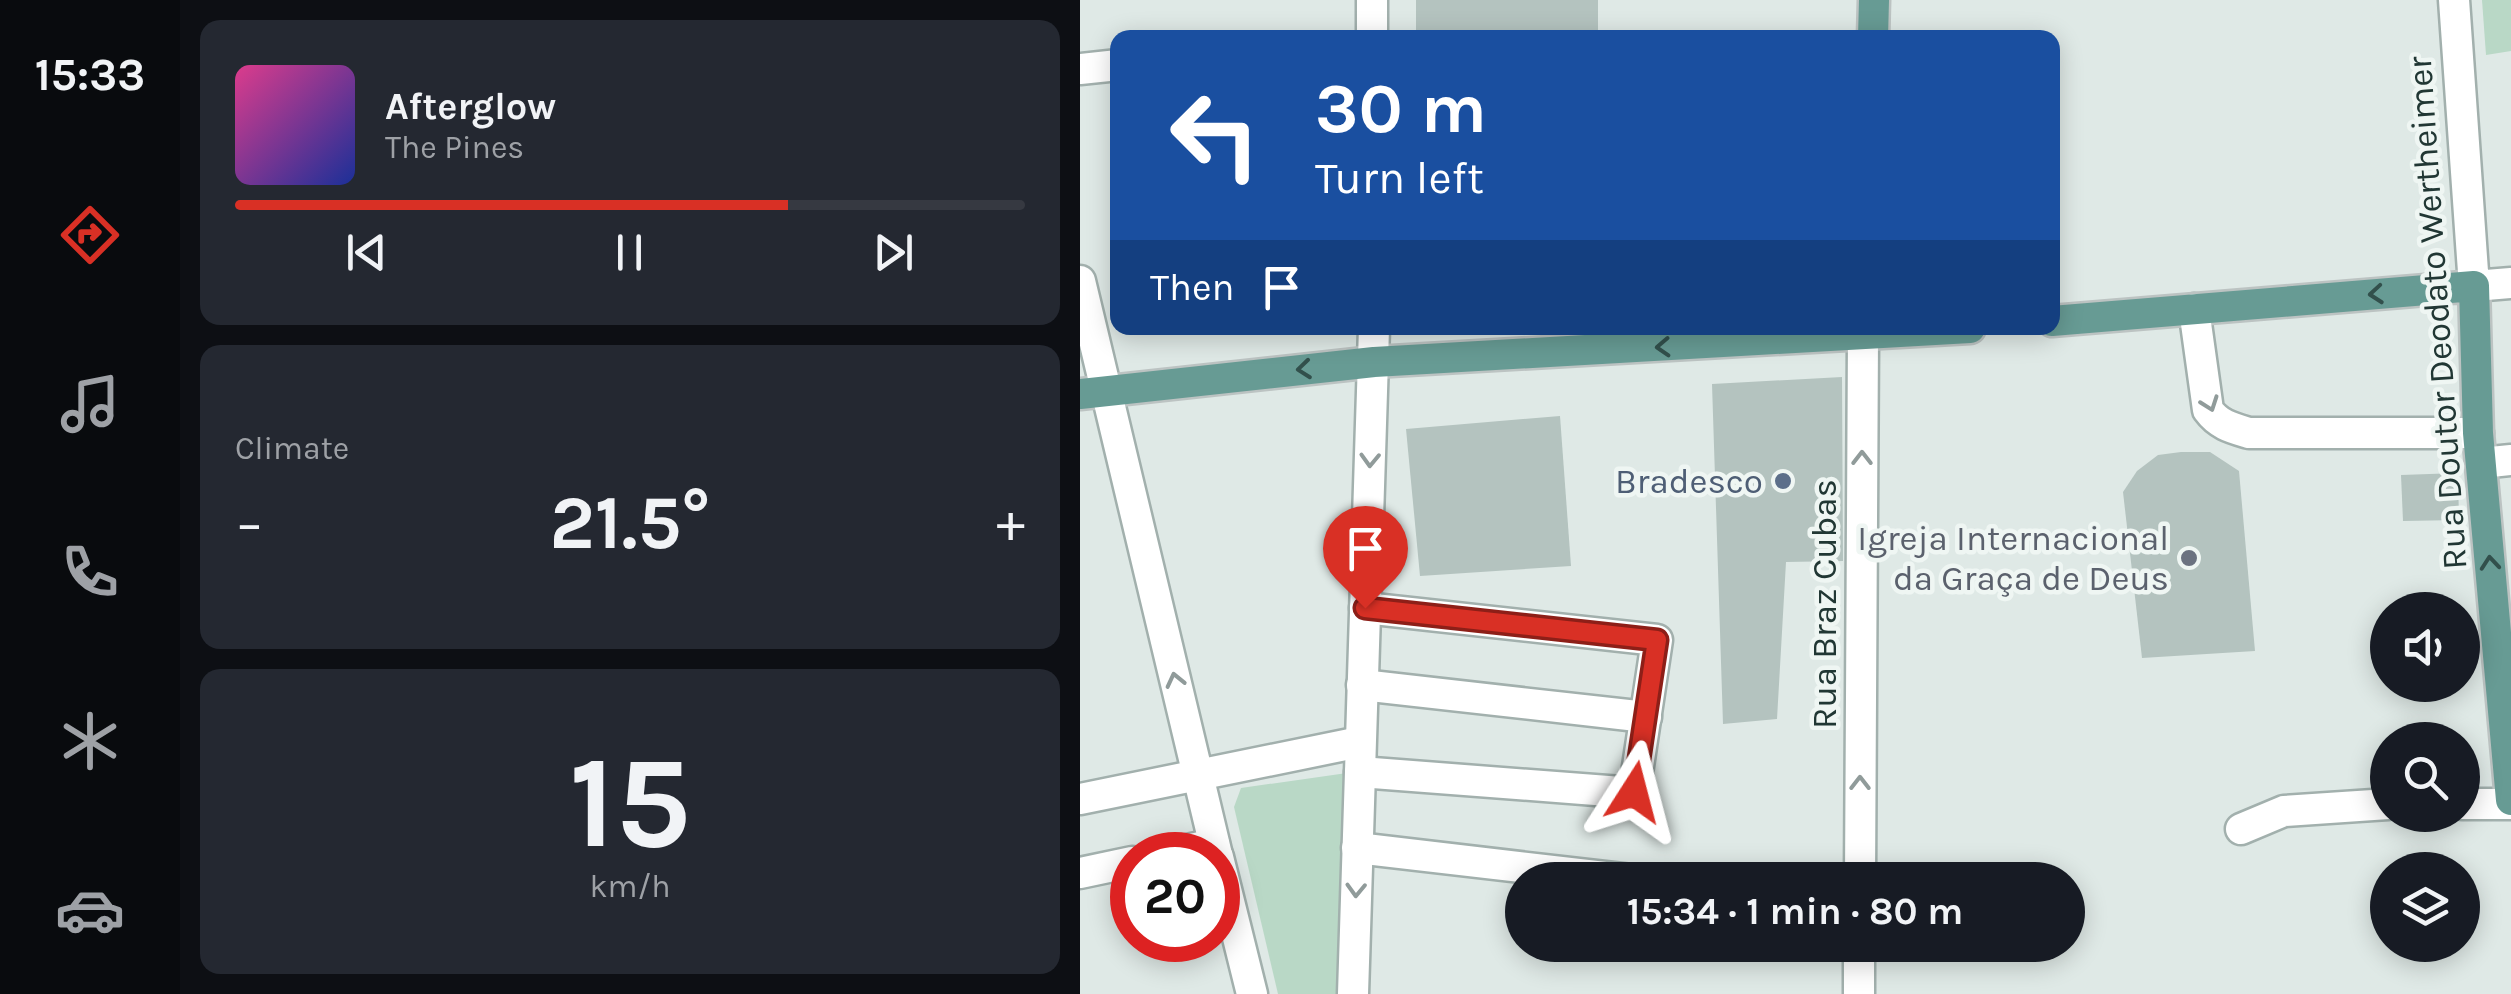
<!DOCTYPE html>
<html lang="en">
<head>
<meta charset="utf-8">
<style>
  :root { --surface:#171b24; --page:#242831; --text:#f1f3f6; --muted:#9ea1a6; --line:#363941; --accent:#d93025 }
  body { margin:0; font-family:Karla,sans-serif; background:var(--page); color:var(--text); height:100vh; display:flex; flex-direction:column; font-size:38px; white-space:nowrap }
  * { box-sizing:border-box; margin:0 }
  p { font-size:32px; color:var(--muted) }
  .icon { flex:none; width:55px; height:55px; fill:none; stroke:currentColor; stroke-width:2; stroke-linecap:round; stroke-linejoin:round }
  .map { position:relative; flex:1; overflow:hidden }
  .drawer { display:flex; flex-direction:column; gap:20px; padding:20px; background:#0d0f14; width:900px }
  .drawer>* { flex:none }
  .hud { position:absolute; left:30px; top:30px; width:950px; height:305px; border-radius:20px; box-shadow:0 5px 25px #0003; background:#1a4fa0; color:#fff; overflow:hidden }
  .controls { position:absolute; left:1290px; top:592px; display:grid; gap:20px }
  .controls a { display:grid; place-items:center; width:110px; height:110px; border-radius:50%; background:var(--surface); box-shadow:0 5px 25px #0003; font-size:50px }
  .speed { position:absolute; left:30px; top:832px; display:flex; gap:20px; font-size:50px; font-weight:700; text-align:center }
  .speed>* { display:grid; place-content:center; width:130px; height:130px; border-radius:50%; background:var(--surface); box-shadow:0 5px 25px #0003; line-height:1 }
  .speed .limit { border:15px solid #d22; background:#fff; color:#111 }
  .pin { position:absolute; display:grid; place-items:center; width:85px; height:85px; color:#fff; margin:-102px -42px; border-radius:50% 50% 50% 0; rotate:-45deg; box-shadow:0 0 10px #0007 }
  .pin .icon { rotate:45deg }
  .me { position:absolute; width:110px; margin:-55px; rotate:9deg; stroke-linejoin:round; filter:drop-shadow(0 0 8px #0008) }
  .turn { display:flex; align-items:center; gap:35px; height:210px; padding:0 40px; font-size:45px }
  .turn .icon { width:130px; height:130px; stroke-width:2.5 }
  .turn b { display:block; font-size:70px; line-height:85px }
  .then { display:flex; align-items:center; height:95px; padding:0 40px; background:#0003; gap:20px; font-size:38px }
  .big { font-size:75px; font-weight:700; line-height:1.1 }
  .drawer .widget { flex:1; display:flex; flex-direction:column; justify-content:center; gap:15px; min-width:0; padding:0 35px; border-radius:20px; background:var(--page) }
  .drawer .dial { align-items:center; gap:0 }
  .dial b { font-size:130px; line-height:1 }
  .song { display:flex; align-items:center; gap:30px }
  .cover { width:120px; height:120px; border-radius:15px; background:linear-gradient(135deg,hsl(330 70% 55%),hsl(230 70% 35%)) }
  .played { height:10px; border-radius:5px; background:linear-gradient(90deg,var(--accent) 70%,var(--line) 70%) }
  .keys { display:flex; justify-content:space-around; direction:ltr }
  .heat { display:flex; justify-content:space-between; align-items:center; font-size:55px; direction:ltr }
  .trip { position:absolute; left:425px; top:862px; width:580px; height:100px; border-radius:50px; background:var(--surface); box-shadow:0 5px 25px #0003; font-weight:700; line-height:100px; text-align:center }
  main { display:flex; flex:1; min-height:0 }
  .tabs { display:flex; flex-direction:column; width:180px; justify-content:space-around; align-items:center; background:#090b0e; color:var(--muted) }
  .tabs .icon { width:70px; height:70px }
  .tabs .active { color:var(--accent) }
  .tabs b { font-size:45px; color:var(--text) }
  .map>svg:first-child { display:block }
</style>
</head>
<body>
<main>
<nav class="tabs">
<b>15:33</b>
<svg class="icon active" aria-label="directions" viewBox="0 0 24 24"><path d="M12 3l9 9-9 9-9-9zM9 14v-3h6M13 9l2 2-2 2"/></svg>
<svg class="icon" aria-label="music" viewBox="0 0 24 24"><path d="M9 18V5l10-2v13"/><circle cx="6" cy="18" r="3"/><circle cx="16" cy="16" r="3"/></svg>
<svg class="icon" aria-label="phone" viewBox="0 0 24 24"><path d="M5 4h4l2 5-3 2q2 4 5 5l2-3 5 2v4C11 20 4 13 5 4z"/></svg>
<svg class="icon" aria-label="climate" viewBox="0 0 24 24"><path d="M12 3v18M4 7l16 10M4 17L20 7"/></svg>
<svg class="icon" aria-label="car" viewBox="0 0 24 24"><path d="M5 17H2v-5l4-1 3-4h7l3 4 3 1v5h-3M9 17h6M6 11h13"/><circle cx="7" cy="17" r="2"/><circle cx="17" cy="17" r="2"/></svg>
</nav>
<section class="drawer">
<div class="widget">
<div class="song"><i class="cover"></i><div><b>Afterglow</b><p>The Pines</p></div></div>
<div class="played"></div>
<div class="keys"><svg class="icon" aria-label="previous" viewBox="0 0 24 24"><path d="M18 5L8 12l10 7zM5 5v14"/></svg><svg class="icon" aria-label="pause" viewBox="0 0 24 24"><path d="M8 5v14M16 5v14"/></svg><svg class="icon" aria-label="next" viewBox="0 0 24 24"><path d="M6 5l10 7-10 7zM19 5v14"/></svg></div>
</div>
<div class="widget"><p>Climate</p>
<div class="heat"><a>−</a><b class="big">21.5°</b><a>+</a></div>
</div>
<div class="widget dial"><b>15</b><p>km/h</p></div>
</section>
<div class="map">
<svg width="1431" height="994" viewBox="0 0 1431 994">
  <rect width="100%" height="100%" fill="#dfe9e6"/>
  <g fill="#b9d8c6">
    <path d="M 1402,0 L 1431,0 L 1431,51 L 1406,55 Z"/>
    <path d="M 267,773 L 263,994 L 198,994 L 154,807 L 161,788 Z"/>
  </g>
  <g fill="#b4c3bf">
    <rect x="336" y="0" width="182" height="38"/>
    <path d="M 762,377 L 763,561 L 706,562 L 697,719 L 643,724 L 632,384 Z"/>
    <path d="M 480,416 L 491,566 L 340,576 L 326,429 Z"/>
    <path d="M 1101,452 L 1130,452 L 1159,471 L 1175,651 L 1062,658 L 1043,492 L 1057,471 L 1078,455 Z"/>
    <path d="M 1378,473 L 1379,520 L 1323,521 L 1321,475 Z"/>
  </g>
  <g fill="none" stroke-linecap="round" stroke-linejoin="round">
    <defs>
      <g id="minor">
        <path d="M 292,0 L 292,38"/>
        <path d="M 1374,0 L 1394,286 L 1431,283"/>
        <path d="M 0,69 L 38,65"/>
        <path d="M 0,281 L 137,855"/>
        <path d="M 1114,309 L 1128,410 C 1139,425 1152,428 1169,433 L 1398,433"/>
        <path d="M 1401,463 L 1431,460"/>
        <path d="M 282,685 L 566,717"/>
        <path d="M 280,772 L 554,793 L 577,640 L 285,608"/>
        <path d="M 0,799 L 280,742"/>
        <path d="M 1382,804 L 1431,804"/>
        <path d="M 1161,829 L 1204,811 L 1308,804"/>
        <path d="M 277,848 L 551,880"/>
        <path d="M 84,855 L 134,844"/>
        <path d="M 138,857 L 172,994"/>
        <path d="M 0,873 L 52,862"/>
        <path d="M 780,880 L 783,337"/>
        <path d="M 273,994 L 294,328"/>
        <path d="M 779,994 L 779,945"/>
      </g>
      <g id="major">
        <path d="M 793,38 L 794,0"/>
        <path d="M 972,321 L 1394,286 L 1398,433 L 1431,800"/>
        <path d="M 0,394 L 294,362 L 890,328"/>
      </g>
    </defs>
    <use href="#minor" stroke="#a2b0ad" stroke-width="35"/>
    <use href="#major" stroke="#bcc3c2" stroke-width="35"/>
    <use href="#minor" stroke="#fff" stroke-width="30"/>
    <use href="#major" stroke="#679b94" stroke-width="30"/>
  </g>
  <defs><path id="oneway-chevron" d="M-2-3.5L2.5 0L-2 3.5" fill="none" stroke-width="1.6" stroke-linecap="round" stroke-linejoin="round" transform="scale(2.5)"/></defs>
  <g stroke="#32504c">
    <use href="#oneway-chevron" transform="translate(1296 294) rotate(175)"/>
    <use href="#oneway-chevron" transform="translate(583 347) rotate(177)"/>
    <use href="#oneway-chevron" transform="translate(224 369) rotate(174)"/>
    <use href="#oneway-chevron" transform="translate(1410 563) rotate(-95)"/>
  </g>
  <g stroke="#909b9a">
    <use href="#oneway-chevron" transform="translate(1130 404) rotate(70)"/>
    <use href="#oneway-chevron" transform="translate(782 458) rotate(-90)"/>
    <use href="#oneway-chevron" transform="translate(290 460) rotate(92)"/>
    <use href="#oneway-chevron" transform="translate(95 680) rotate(-103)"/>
    <use href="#oneway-chevron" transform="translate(780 783) rotate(-90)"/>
    <use href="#oneway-chevron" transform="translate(276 890) rotate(92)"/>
  </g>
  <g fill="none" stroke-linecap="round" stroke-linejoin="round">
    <defs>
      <path id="route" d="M 285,608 L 577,640 L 554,792"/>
    </defs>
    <use href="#route" stroke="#8d1f18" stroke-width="25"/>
    <use href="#route" stroke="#d93025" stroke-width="18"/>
  </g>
  <circle fill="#5c6f8a" stroke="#eff6f3" stroke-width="4" cx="703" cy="481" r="10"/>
  <circle fill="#6b7280" stroke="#eff6f3" stroke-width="4" cx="1109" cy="558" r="10"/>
  <g text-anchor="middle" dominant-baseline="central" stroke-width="9" stroke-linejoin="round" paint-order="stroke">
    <g font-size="35" fill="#213734" stroke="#eff6f3">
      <text transform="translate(1357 313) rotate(-94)">Rua Doutor Deodato Wertheimer</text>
      <text transform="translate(744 604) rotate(-90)">Rua Braz Cubas</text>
    </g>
    <g font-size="35" fill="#4e5e75" stroke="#eff6f3" text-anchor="end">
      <text x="683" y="481">Bradesco</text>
    </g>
    <g font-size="35" fill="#5b616d" stroke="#eff6f3" text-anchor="end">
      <text x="1089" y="538">Igreja Internacional<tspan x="1089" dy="40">da Graça de Deus</tspan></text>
    </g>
  </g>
</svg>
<div class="controls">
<a><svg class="icon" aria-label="sound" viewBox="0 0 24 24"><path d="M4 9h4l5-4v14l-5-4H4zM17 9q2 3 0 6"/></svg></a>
<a><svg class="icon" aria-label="search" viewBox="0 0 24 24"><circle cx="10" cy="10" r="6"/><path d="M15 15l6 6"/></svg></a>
<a><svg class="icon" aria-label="layers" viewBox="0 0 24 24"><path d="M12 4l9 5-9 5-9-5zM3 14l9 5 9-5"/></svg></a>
</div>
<div class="speed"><div class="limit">20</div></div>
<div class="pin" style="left:285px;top:608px;background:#d93025"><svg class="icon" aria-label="arrive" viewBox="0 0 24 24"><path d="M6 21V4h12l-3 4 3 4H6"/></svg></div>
<svg class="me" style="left:554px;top:792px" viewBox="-20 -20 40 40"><path d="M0-17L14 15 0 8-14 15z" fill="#d93025" stroke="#fff" stroke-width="4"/></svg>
<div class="trip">15:34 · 1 min · 80 m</div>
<div class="hud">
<div class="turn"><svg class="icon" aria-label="left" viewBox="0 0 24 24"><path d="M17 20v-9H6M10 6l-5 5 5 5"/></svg><div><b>30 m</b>Turn left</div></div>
<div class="then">Then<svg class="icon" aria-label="arrive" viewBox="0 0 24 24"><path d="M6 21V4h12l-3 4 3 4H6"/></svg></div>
</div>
</div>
</main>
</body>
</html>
